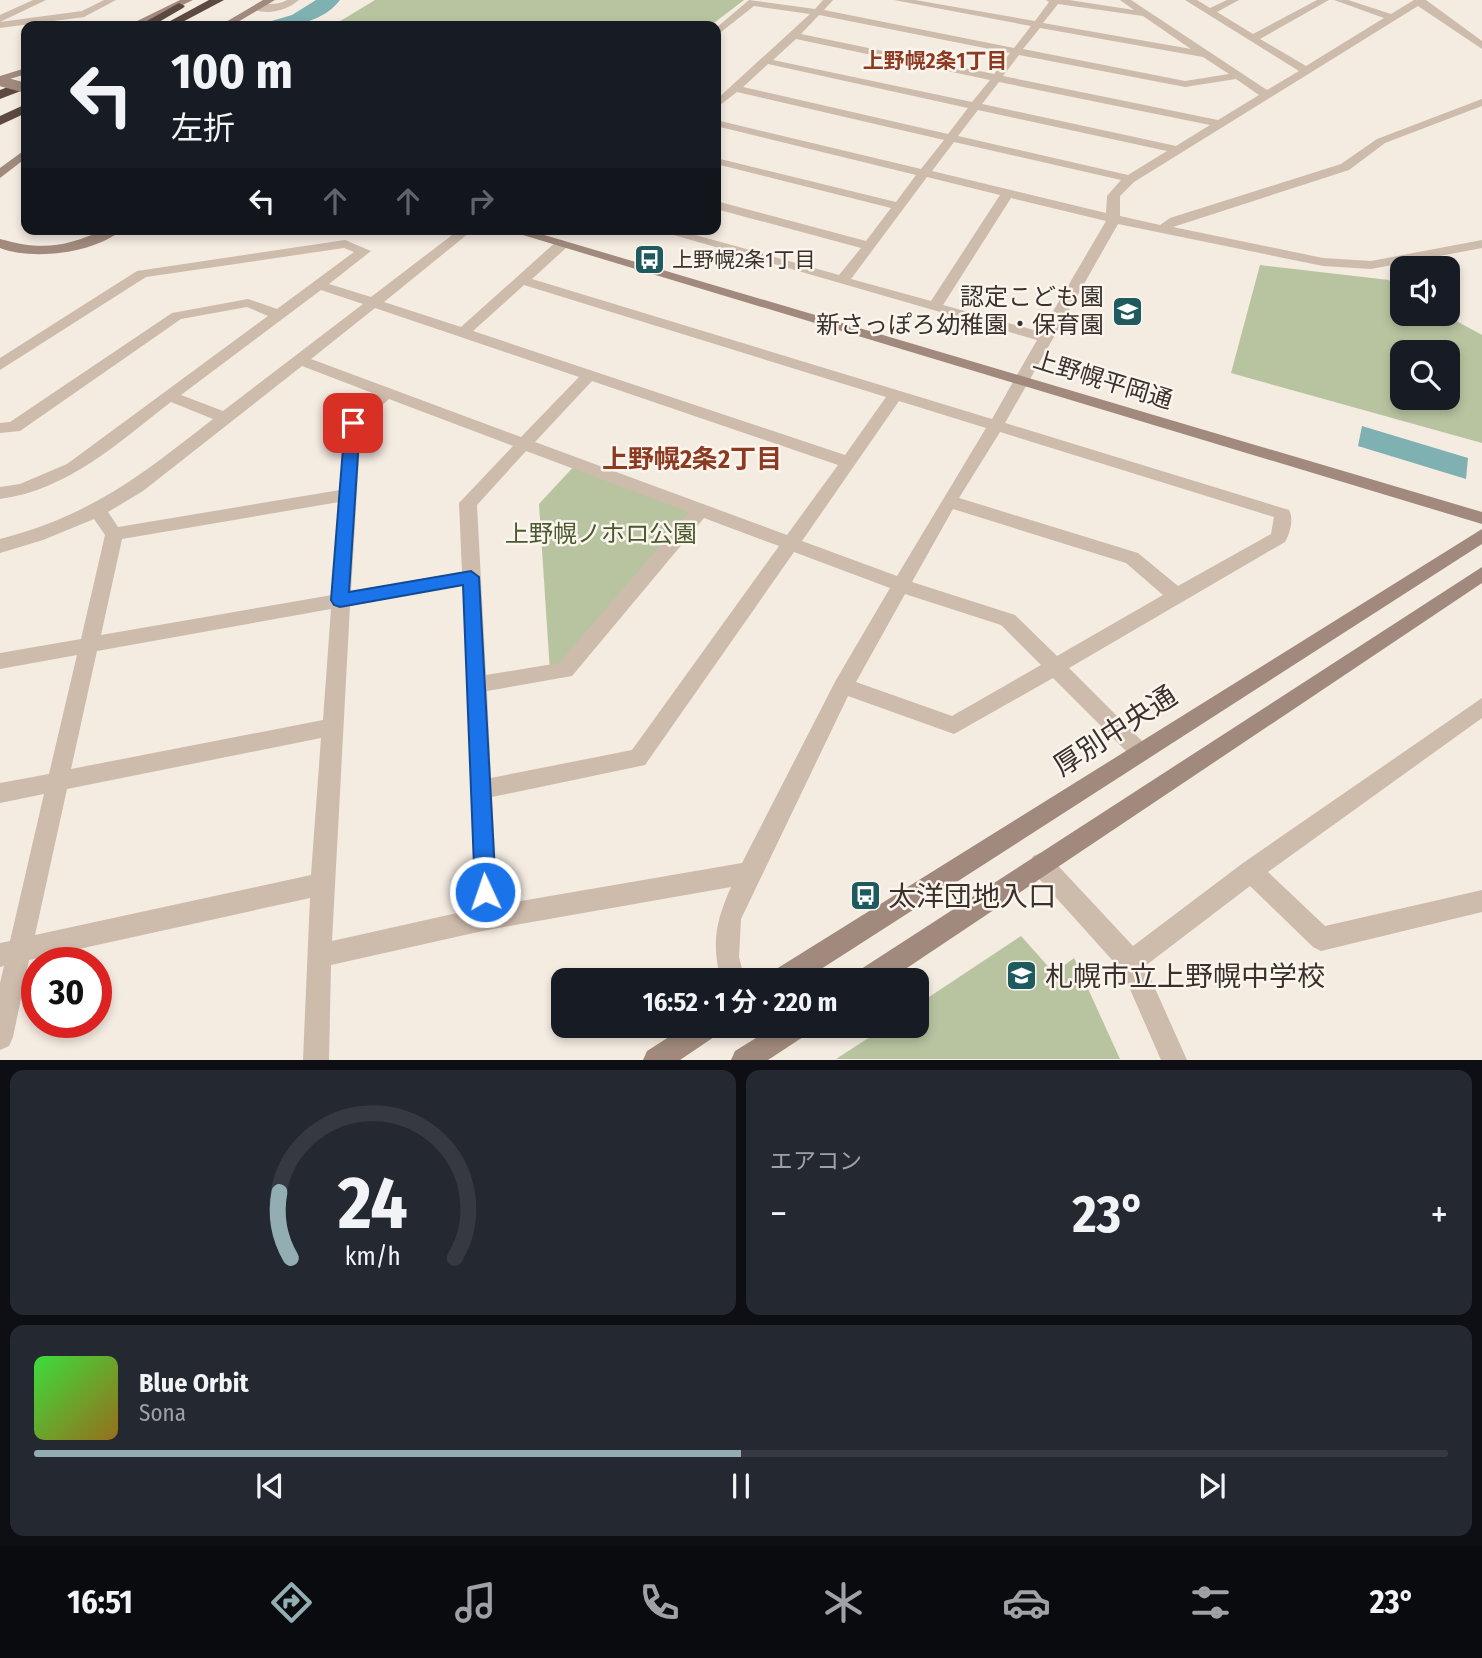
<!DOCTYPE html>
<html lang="ja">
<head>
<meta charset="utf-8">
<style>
  :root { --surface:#171b24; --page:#242831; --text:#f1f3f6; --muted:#9ea1a6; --line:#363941; --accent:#92aeb2 }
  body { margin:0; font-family:"Fira Sans Condensed","Noto Sans JP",sans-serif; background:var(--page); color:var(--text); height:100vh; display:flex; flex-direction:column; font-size:26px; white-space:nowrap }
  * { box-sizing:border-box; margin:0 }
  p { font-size:23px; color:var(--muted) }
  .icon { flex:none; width:38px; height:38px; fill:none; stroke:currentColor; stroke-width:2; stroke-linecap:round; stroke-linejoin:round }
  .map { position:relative; height:1060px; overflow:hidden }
  .sheet { display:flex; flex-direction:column; gap:10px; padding:10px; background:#0d0f14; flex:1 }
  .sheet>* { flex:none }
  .banner { position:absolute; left:21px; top:21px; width:700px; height:214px; border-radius:14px; box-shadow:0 4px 10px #0003; background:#171b24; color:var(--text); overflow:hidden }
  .controls { position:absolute; left:1390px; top:256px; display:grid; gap:14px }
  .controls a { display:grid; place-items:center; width:70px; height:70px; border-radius:14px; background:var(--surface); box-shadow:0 4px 10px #0003; font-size:35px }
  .speed { position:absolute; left:21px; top:947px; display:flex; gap:14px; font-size:35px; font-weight:700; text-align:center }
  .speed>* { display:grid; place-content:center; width:91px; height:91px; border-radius:50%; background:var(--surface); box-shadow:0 4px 10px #0003; line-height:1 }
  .speed .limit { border:10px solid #d22; background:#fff; color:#111 }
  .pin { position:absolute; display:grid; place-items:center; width:60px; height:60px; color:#fff; margin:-30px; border-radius:14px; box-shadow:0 4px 10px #0006 }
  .me { position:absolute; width:77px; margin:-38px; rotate:357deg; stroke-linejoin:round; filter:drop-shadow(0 0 5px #0008) }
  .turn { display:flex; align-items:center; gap:24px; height:147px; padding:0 35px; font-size:32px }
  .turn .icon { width:91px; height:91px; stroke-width:2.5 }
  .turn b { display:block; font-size:49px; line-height:60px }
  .lanes { display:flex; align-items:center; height:66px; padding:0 35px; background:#0003; justify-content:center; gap:35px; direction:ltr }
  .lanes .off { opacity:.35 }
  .big { font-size:52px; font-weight:700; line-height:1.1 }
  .sheet .card { flex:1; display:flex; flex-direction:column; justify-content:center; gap:10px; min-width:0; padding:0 24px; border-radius:14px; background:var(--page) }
  .sheet .dial { align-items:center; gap:0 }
  .dial svg { height:182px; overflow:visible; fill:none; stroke:var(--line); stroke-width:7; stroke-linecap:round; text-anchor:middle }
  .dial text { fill:var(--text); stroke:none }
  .song { display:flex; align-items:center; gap:21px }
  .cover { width:84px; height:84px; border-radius:10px; background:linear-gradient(135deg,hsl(120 70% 55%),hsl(40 70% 35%)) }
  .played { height:7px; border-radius:4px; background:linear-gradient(90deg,var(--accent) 50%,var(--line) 50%) }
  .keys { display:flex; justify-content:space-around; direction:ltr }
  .heat { display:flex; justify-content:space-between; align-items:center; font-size:38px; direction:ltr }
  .sheet .tiles { flex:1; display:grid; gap:10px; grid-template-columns:1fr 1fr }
  .card:last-child { grid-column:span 2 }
  .trip { position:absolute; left:551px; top:968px; width:378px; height:70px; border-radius:14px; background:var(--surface); box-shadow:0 4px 10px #0003; font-weight:700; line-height:70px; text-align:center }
  .tabs { display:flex; height:112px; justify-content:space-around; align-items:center; background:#090b0e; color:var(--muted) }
  .tabs .icon { width:49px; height:49px }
  .tabs .current { color:var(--accent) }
  .tabs b { font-size:32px; color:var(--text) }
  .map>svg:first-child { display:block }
</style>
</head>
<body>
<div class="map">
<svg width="1482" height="1060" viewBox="0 0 1482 1060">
  <rect width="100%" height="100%" fill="#f4ebe1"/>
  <g fill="#b8c4a0" fill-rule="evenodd">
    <path d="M 375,0 L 744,0 L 710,26 L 332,26 Z"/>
    <path d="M 1260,265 L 1389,280 L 1402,293 L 1402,313 L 1421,313 L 1430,322 L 1451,318 L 1482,335 L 1482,443 L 1231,373 ZM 1402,352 L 1447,352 L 1447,397 L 1402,397 Z"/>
    <path d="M 578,462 L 702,509 L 565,670 L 550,672 L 539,504 Z"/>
    <path d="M 1021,936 L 1054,973 L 1074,958 L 1120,1059 L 836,1059 L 887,1026 L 917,1026 L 917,1005 Z"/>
  </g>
  <path fill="#7fb0b2" d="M 1362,426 L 1468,458 L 1466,479 L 1358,446 Z"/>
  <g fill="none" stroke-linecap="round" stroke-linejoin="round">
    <path fill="#7fb0b2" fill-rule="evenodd" d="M 316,0 L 340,0 C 322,23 292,27 265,26 L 268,22 L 292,15 Z"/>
    <g fill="#cdbbac" fill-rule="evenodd">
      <path d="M 33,0 L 46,0 L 0,22 L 0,15 Z"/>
      <path d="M 104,0 L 116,0 L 84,17 L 0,28 L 0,22 L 82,11 Z"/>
      <path d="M 287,0 L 299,0 C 286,11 266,16 251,8 C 262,1 276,7 287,0 Z"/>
      <path d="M 749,0 L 815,9 L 823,0 L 833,0 L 824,10 L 1014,48 L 1031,26 L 894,0 L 915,0 L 1035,21 L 1049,2 L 1046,0 L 1069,0 L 1134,10 L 1120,0 L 1131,0 L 1267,90 L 1299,71 L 1185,0 L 1197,0 L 1210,8 L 1227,0 L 1239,0 L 1217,12 L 1253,34 L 1317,0 L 1329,0 L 1260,39 L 1306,66 L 1384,18 L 1334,0 L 1348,0 L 1391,14 L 1414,0 L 1426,0 L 1482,41 L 1482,49 L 1418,6 L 1134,182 L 1120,196 L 1120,216 L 1160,225 L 1170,218 L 1341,164 L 1377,139 L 1482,99 L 1482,106 L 1385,143 L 1349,170 L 1173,227 L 1323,258 L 1371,261 L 1482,240 L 1482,248 L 1371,269 L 1323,266 L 1118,224 L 1005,423 L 1289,510 C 1294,518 1290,534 1285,542 L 1069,668 L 1147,746 L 1150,752 L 1147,758 L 1140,761 L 1133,758 L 1053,678 L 954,734 L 848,696 L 741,919 L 739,957 L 745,980 L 721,980 C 711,943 716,921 731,887 L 487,930 L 331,965 L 329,1060 L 303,1060 L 310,898 L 29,960 L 13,1037 L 9,1046 L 0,1050 L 0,983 L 4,966 L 0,967 L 0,943 L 10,941 L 44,794 L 0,803 L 0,783 L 49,774 L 77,655 L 0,669 L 0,653 L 81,639 L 105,535 L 94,519 L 43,540 L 0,553 L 0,539 C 92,515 140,476 213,419 L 171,402 C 119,442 68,490 0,499 L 0,487 L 20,484 L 67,464 L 268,316 L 247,307 L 181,319 L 20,431 L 0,433 L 0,423 L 10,422 L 172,313 L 248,299 L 277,309 L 354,252 L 344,248 L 146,277 L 0,370 L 0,358 L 137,271 L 345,240 L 371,251 L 329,284 L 371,297 L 460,229 L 474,229 L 384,302 L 461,327 L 557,241 L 562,240 L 569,244 L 567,247 L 532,279 L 992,419 L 1037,340 L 653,229 L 674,229 L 839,275 L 861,248 L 716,209 L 716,201 L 866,241 L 891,208 L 716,164 L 716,158 L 896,202 L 916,175 L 716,126 L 716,120 L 921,169 L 944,140 L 737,92 L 716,108 L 716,100 L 810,14 L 754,6 L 716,36 L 716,28 ZM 1058,4 L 1143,16 L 1191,49 L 1043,23 ZM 819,15 L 1010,53 L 994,74 L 801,34 ZM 1040,28 L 1203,57 L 1229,74 L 1185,81 L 1023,49 ZM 796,39 L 990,80 L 972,102 L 773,60 ZM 1019,55 L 1185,87 L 1236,79 L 1259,95 L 1218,120 L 1003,76 ZM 768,64 L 968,108 L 948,134 L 743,87 ZM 999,82 L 1210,125 L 1176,146 L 982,104 ZM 978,110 L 1167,151 L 1128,175 L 958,136 ZM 954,142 L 1121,180 L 1107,196 L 1106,213 L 932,171 ZM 927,177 L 1000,195 L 931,301 L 851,279 ZM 1011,198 L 1106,221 L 1041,332 L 943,305 ZM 524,285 L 886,397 L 845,455 L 473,331 ZM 321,290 L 363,304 L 223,411 L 181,395 ZM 375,308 L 579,377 L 521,437 L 311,359 ZM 302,366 L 375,394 L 345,423 L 340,490 L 118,527 L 108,512 L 143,491 ZM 592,381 L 838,465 L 787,535 L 535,442 ZM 389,399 L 513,446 L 459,503 L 462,572 L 351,591 L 361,425 ZM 899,401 L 986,428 L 897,576 L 802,541 ZM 1000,432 L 1274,517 L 1271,534 L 1178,586 L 1138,553 L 959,498 ZM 526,451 L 689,512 L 559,663 L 486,675 L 477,505 ZM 339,502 L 332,595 L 101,635 L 122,539 ZM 953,509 L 1126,563 L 1163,595 L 1057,656 L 1015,615 L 912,582 ZM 704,518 L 779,546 L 632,750 L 491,778 L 487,691 L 572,676 ZM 794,552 L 890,588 L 836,680 L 742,863 L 498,905 L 492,797 L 645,765 ZM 463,585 L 475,909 L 332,941 L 350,606 ZM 905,594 L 1001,625 L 1041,665 L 952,716 L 856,682 ZM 331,609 L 323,720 L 71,769 L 97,651 ZM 321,738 L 311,875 L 35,935 L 67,789 Z"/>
      <path d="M 1482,698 L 1482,718 L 1268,872 L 1325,926 L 1482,890 L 1482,912 L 1321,951 L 1313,947 L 1250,886 L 1145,966 L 1187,1060 L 1161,1060 L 1122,971 L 1033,872 L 1030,864 L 1033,856 L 1041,853 L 1049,856 L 1133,946 L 1243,863 Z"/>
    </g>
    <g fill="#a18a7d" fill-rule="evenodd">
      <path d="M 180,0 L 193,0 L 139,26 L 127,26 Z"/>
      <path d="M 263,0 L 275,0 L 231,26 L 219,26 Z"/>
      <path d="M 26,68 L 26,74 L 0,82 L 0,76 Z"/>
      <path d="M 26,149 L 26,158 L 0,178 L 0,168 Z"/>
      <path d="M 106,229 L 123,229 C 96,253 33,261 0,248 L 0,239 C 43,251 65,247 106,229 Z"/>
      <path d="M 503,229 L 524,229 L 1482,512 L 1482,524 Z"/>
      <path d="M 1482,529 L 1482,544 L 804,980 L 770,980 L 773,971 Z"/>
      <path d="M 1482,567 L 1482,583 L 889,980 L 855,980 L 858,971 Z"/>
      <path d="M 686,1026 L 721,1026 L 717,1035 L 680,1060 L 643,1060 L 647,1051 Z"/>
      <path d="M 775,1026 L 810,1026 L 806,1035 L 768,1060 L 731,1060 L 735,1051 Z"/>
    </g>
    <g fill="#5c4a42" fill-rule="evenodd">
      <path d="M 209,0 L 224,0 L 175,26 L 161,26 Z"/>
      <path d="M 179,3 L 185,6 L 183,8 L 152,26 L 138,26 Z"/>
      <path d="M 26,80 L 26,89 L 0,99 L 0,90 Z"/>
      <path d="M 26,104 L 26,113 L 0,125 L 0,116 Z"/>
    </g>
    <path stroke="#a18a7d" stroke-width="10" d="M 0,81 L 26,88"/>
  </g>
  <path fill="#1a73e8" stroke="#114b97" stroke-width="2" d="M 353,418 L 360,423 L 349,592 L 471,571 L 479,577 L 496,892 L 493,899 L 485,902 L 478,899 L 475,892 L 463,585 L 340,607 L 334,605 L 331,600 L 345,423 Z"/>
  <defs>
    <symbol id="bus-square" viewBox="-11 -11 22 22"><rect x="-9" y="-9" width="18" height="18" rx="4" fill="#1f5a5e" stroke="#fbf5ee"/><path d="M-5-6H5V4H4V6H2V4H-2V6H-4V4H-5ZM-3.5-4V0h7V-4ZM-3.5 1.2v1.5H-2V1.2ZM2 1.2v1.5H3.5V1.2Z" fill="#fff"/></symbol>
    <symbol id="school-square" viewBox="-11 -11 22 22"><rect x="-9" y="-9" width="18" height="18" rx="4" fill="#1f5a5e" stroke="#fbf5ee"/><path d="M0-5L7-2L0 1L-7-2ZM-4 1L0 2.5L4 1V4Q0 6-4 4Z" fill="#fff"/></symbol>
  </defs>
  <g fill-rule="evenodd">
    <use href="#bus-square" x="632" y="242" width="35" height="35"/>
    <use href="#school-square" x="1110" y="294" width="35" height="35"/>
    <use href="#bus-square" x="848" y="878" width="35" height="35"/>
    <use href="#school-square" x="1004" y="958" width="35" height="35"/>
  </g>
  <g text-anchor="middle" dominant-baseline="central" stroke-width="5" stroke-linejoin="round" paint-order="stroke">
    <g font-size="21" font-weight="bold" fill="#8c3b22" stroke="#fbf5ee">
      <text x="935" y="61">上野幌2条1丁目</text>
    </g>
    <g font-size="21" fill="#3b302b" stroke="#fbf5ee" text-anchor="start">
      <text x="672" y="260">上野幌2条1丁目</text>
    </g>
    <g font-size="24" fill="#3b302b" stroke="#fbf5ee" text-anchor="end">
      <text x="1104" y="297">認定こども園<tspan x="1104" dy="28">新さっぽろ幼稚園・保育園</tspan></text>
    </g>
    <g font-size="24" fill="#3b302b" stroke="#fbf5ee">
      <text transform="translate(1103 380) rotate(17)">上野幌平岡通</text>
    </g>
    <g font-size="24" fill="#4a5a2e" stroke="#fbf5ee">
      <text x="601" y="534">上野幌ノホロ公園</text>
    </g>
    <g font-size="26" font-weight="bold" fill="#8c3b22" stroke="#fbf5ee">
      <text x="692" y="459">上野幌2条2丁目</text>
    </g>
    <g font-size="28" fill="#3b302b" stroke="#fbf5ee">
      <text transform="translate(1115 731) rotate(-33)">厚別中央通</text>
    </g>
    <g font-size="28" fill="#3b302b" stroke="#fbf5ee" text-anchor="start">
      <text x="888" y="896">太洋団地入口</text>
      <text x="1045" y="976">札幌市立上野幌中学校</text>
    </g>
  </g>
</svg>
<div class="controls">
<a><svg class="icon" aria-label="sound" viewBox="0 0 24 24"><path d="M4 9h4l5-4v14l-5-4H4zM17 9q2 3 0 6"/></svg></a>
<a><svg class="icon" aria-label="search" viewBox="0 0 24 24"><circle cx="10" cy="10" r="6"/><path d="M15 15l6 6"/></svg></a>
</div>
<div class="speed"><div class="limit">30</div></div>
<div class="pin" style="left:353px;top:423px;background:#d93025"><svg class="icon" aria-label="arrive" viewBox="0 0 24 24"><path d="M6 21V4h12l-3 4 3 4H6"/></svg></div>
<svg class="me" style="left:485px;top:892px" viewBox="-20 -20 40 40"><circle r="17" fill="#1a73e8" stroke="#fff" stroke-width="3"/><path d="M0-11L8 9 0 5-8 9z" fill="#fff"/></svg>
<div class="trip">16:52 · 1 分 · 220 m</div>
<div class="banner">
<div class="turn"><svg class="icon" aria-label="left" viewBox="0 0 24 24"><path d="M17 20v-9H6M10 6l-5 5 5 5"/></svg><div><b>100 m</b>左折</div></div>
<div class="lanes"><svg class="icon" aria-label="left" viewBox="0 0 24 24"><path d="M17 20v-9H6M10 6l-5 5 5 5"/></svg><svg class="icon off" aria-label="ahead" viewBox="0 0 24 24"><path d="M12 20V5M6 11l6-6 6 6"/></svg><svg class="icon off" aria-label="ahead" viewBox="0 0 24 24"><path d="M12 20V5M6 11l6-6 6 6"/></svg><svg class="icon off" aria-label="right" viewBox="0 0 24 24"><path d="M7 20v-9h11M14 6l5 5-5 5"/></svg></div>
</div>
</div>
<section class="sheet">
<div class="tiles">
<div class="card dial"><svg viewBox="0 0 100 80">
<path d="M14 69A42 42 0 1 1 86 69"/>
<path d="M14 69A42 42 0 0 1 9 40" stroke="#92aeb2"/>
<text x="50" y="56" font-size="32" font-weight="700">24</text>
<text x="50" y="72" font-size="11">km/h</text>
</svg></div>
<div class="card"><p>エアコン</p>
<div class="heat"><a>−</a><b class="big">23°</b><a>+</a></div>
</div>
<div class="card">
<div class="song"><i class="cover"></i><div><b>Blue Orbit</b><p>Sona</p></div></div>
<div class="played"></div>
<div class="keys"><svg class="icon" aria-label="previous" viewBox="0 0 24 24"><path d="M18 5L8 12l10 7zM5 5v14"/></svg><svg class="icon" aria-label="pause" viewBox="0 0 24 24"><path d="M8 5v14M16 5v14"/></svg><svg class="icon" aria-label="next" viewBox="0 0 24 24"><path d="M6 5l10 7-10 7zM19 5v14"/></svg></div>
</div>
</div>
</section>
<nav class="tabs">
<b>16:51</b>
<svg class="icon current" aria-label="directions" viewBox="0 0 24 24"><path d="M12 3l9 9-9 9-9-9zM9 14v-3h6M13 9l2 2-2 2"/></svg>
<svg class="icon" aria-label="music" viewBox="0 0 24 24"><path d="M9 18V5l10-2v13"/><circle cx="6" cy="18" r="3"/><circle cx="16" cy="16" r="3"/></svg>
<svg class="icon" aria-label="phone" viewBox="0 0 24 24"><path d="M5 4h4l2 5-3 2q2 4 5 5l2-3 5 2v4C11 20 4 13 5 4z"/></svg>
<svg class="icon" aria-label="climate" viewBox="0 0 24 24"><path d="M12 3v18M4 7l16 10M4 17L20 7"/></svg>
<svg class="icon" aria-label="car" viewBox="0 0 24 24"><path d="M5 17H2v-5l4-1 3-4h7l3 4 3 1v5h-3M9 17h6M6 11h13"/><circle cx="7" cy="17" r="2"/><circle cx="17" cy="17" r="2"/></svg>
<svg class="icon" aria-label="filters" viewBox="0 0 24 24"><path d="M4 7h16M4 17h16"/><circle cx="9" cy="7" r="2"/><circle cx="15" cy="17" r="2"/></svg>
<b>23°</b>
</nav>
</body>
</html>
